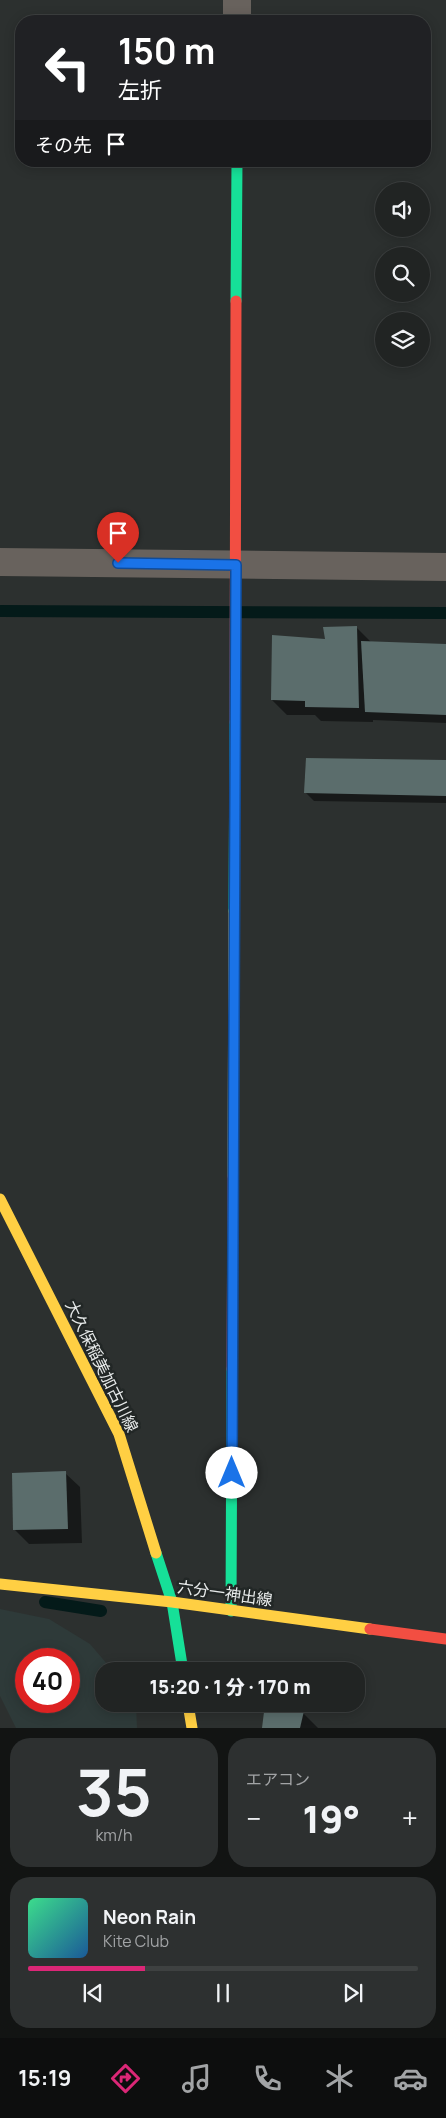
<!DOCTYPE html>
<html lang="ja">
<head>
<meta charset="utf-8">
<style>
  :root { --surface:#212423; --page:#2d3030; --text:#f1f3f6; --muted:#a2a4a6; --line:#3e4141; --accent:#db2777 }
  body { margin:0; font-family:Manrope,"Noto Sans JP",sans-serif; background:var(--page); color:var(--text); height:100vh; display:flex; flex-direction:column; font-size:19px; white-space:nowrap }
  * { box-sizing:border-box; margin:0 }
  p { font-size:16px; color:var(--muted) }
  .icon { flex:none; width:28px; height:28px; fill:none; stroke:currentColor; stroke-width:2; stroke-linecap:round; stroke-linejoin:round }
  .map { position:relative; height:1728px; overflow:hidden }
  .drawer { display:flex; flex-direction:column; gap:10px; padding:10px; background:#121413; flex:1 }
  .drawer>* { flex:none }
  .banner { position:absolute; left:15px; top:15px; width:416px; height:152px; border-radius:20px; box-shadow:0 2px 12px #0003,0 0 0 1px var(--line); background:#202124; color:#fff; overflow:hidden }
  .tools { position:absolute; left:375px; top:182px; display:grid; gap:10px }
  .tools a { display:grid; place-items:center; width:55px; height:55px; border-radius:50%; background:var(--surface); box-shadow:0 2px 12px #0003,0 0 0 1px var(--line); font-size:25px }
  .speed { position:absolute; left:15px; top:1648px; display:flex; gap:10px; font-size:25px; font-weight:700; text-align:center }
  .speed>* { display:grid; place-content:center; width:65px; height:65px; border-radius:50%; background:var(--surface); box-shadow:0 2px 12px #0003,0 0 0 1px var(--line); line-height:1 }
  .speed .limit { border:8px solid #d22; background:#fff; color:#111 }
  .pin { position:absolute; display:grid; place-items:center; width:42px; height:42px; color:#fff; margin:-51px -21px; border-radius:50% 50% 50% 0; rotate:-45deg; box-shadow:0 0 5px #0007 }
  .pin .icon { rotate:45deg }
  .me { position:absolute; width:55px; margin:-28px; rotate:0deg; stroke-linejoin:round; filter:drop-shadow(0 0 4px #0008) }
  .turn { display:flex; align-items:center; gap:18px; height:105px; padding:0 20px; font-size:22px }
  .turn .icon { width:65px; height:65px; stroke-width:2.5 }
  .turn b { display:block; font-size:35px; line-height:42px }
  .then { display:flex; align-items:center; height:48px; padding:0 20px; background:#0003; gap:10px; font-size:19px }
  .big { font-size:38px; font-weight:800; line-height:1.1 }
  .drawer .card { flex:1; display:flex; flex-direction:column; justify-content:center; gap:8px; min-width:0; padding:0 18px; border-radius:20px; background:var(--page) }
  .drawer .dial { align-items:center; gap:0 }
  .dial b { font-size:65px; line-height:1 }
  .song { display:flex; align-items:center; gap:15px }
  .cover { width:60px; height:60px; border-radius:8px; background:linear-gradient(135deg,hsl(150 70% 55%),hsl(210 70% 35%)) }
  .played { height:5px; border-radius:2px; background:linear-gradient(90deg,var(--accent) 30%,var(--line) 30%) }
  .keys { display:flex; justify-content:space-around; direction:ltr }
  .heat { display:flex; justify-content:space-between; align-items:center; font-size:28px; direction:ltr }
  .drawer .tiles { flex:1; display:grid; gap:10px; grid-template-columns:1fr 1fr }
  .card:last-child { grid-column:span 2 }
  .trip { position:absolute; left:95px; top:1662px; width:270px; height:50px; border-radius:20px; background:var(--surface); box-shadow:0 2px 12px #0003,0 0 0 1px var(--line); font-weight:800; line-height:50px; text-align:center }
  .menu { display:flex; height:80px; justify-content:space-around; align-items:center; background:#0d0e0e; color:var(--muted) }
  .menu .icon { width:35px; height:35px }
  .menu .selected { color:var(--accent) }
  .menu b { font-size:22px; color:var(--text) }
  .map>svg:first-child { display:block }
</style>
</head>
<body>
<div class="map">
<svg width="446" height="1728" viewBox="0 0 446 1728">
  <rect width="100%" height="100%" fill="#2c302f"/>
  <path fill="#2e3a39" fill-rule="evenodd" d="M 0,1609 L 49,1619 L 90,1644 L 113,1671 L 104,1671 L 104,1704 L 136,1704 L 137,1728 L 16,1728 L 0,1696 ZM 26,1659 L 69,1659 L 69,1701 L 26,1701 Z"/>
  <g fill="#0007">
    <path d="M 357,628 L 372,643 L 446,646 L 446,723 L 373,720 L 373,722 L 321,721 L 315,715 L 287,715 L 272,700 L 326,641 Z"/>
    <path d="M 446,761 L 446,803 L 314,801 L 306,793 Z"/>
    <path d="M 65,1473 L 80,1487 L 82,1543 L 29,1544 L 14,1529 Z"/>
    <path d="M 303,1713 L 318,1728 L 264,1728 Z"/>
  </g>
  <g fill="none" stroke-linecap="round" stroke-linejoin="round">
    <g stroke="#041a19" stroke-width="12">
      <path d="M 0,611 L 446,613"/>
      <path d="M 45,1602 L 101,1611"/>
    </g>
  </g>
  <g fill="#5b6d6c">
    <path d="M 357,626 L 359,708 L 305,707 L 305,701 L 271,700 L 272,635 L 325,639 L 323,627 Z"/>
    <path d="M 361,641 L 446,644 L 446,715 L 365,712 Z"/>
    <path d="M 306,758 L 446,760 L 446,796 L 304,793 Z"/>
    <path d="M 66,1471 L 68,1529 L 13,1530 L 12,1473 Z"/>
    <path d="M 265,1704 L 304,1711 L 300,1728 L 262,1728 Z"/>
  </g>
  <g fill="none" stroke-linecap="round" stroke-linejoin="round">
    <g stroke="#68625d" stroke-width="28">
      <path d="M 237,21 L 237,0"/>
      <path d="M 0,562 L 446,567"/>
    </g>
    <g stroke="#16e098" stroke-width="11">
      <path d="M 236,301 L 237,161"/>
      <path d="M 234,911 L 235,722"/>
      <path d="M 156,1553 L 172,1602 L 183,1671"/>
      <path d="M 231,1611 L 232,1369"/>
    </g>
    <g stroke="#ffcf43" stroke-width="11">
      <path d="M 233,1176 L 234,911"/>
      <path d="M 0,1199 L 119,1434 L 156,1553"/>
      <path d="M 0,1584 L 172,1602 L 370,1629"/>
      <path d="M 188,1704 L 192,1728"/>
    </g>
    <g stroke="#f24e42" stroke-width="11">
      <path d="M 235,722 L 236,301"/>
      <path d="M 232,1369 L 233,1176"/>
      <path d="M 370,1629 L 446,1639"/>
    </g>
  </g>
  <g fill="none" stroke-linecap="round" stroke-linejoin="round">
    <defs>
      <path id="route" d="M 118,563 L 236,565 L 232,1473"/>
    </defs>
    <use href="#route" stroke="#114b97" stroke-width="12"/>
    <use href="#route" stroke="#1a73e8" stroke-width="9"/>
  </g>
  <g text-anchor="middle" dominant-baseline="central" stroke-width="5" stroke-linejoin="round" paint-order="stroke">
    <g font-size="16" fill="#e7eaea" stroke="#222726">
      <text transform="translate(102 1366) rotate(64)">大久保稲美加古川線</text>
      <text transform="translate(225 1593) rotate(8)">六分一神出線</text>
    </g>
  </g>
</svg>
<div class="tools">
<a><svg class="icon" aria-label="sound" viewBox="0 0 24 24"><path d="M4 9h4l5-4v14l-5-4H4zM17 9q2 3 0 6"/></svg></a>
<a><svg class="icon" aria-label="search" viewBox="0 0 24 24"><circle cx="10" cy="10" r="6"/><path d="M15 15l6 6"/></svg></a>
<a><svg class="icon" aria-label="layers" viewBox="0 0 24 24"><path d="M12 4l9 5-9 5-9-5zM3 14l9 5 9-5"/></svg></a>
</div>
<div class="speed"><div class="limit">40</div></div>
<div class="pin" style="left:118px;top:563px;background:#d93025"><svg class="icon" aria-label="arrive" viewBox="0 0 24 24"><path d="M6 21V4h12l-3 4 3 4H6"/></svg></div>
<svg class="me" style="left:232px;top:1473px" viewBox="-20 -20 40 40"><circle r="19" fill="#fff"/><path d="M0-13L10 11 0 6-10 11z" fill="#1a73e8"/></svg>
<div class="trip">15:20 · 1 分 · 170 m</div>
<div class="banner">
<div class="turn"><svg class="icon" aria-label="left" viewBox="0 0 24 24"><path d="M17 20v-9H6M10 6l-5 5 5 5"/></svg><div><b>150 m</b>左折</div></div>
<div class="then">その先<svg class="icon" aria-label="arrive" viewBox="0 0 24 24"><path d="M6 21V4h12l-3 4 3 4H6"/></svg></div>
</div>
</div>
<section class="drawer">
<div class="tiles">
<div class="card dial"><b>35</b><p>km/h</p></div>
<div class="card"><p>エアコン</p>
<div class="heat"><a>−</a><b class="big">19°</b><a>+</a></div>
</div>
<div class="card">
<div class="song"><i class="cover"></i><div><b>Neon Rain</b><p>Kite Club</p></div></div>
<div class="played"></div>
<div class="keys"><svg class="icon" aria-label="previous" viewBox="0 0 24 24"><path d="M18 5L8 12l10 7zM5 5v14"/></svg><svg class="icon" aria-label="pause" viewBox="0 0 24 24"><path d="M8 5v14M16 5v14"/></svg><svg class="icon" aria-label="next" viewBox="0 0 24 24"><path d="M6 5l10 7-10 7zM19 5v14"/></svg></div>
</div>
</div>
</section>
<nav class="menu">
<b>15:19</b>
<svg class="icon selected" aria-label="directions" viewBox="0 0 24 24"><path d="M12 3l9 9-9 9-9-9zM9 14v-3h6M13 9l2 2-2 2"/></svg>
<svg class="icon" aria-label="music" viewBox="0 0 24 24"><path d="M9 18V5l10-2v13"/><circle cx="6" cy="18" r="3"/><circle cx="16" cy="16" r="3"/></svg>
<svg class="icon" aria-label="phone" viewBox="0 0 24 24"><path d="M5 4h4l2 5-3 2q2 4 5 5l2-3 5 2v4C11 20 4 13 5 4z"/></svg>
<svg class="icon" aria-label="climate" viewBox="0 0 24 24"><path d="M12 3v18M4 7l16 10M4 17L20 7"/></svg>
<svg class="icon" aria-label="car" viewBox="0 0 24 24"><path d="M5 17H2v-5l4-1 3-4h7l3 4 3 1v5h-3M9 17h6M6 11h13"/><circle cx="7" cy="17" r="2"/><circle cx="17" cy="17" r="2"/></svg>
</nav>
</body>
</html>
